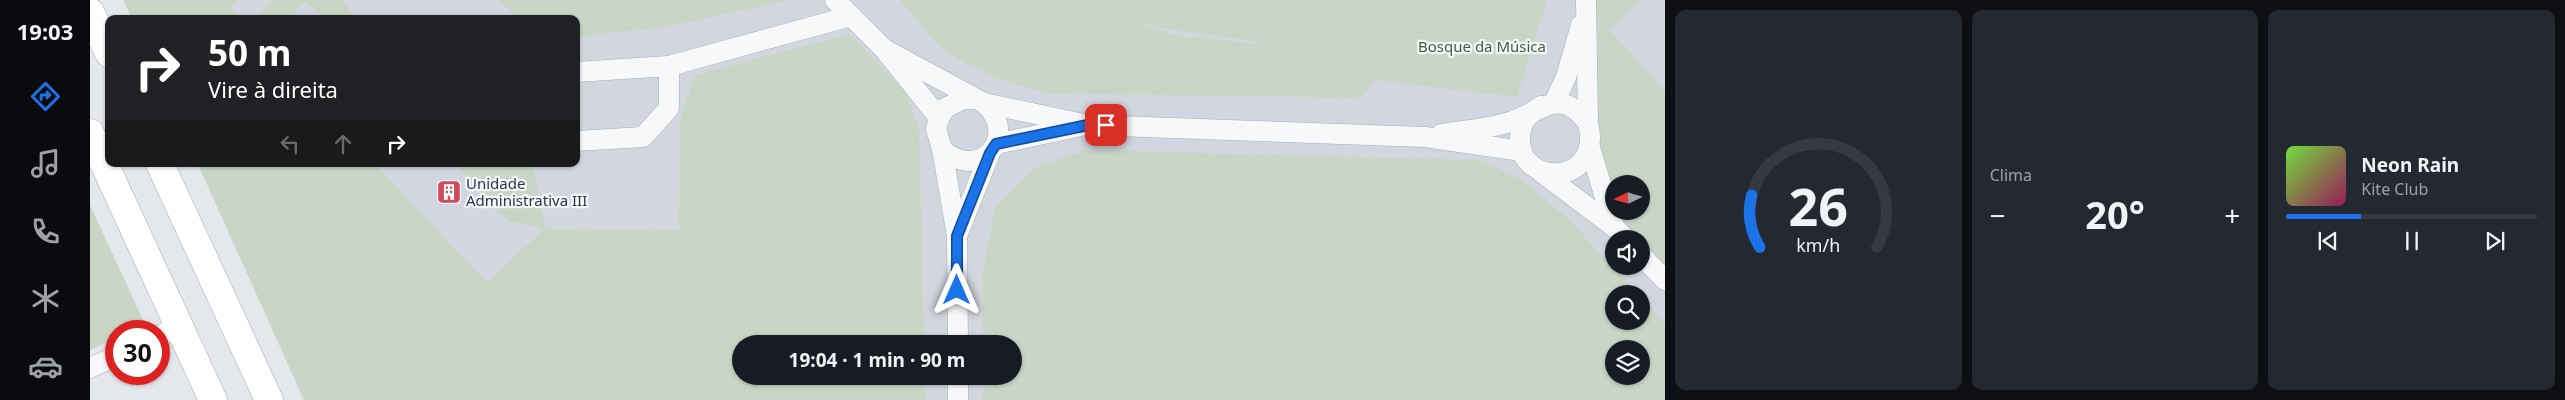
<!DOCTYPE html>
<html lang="pt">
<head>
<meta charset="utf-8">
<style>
  :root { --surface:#171b24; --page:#242831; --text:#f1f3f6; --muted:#9ea1a6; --line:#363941; --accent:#1a73e8 }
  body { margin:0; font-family:"Noto Sans",sans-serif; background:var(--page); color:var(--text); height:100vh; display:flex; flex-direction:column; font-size:19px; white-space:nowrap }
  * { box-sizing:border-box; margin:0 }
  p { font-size:16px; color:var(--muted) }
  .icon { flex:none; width:28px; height:28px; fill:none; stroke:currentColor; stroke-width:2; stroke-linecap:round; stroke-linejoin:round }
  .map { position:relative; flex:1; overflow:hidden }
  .sheet { display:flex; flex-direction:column; gap:10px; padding:10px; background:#0d0f14; width:900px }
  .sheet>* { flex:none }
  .top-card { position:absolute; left:15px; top:15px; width:475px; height:152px; border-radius:10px; box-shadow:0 1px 4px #0004; background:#202124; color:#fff; overflow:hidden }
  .needle { width:32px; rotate:265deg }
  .buttons { position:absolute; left:1515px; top:175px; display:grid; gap:10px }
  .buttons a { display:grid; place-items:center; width:45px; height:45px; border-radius:50%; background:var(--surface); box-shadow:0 1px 4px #0004; font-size:25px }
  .speed { position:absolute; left:15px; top:320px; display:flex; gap:10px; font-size:25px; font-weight:700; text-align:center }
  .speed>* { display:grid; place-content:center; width:65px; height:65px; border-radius:50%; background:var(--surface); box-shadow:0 1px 4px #0004; line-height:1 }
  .speed .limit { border:8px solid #d22; background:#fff; color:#111 }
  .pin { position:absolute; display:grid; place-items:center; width:42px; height:42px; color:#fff; margin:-21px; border-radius:10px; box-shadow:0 2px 8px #0006 }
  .me { position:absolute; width:55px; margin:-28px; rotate:0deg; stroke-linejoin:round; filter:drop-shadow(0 0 4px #0008) }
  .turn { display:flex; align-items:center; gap:18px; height:105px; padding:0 20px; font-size:22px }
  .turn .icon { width:65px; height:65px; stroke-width:2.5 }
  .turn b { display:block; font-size:35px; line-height:42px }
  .lanes { display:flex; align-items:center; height:48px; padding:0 20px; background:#0003; justify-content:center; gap:25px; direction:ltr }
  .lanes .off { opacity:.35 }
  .big { font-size:38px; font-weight:700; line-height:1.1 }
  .sheet .tile { flex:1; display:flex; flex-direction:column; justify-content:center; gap:8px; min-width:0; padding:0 18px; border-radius:10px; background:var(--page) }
  .sheet .dial { align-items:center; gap:0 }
  .dial svg { height:130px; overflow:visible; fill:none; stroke:var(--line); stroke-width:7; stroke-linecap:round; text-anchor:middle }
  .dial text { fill:var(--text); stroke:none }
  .song { display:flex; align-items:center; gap:15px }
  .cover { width:60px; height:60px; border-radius:8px; background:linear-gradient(135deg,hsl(100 70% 55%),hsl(330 70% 35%)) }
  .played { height:5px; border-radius:2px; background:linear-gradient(90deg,var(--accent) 30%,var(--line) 30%) }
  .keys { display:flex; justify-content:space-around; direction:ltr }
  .heat { display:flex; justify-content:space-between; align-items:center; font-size:28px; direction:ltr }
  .sheet .tiles { flex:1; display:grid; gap:10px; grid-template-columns:repeat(3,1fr) }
  .trip { position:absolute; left:642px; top:335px; width:290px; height:50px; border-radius:25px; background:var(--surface); box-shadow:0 1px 4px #0004; font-weight:700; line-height:50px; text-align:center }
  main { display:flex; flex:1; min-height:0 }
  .dock { display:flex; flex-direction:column; width:90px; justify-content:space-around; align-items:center; background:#090b0e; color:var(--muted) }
  .dock .icon { width:35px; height:35px }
  .dock .on { color:var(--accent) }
  .dock b { font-size:22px; color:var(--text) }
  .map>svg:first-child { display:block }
</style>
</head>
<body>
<main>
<nav class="dock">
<b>19:03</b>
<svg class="icon on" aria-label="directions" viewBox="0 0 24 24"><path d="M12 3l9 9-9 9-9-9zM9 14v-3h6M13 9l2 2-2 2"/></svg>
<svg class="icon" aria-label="music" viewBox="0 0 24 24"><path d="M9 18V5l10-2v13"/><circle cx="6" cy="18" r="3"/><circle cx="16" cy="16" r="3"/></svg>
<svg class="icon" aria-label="phone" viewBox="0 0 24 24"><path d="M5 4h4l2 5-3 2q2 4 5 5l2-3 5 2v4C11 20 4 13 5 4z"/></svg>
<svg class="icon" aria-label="climate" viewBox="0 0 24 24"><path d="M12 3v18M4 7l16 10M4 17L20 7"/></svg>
<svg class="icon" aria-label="car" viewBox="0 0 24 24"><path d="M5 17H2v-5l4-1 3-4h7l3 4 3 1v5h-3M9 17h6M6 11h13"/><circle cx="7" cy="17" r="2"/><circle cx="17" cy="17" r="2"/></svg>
</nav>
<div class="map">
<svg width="1575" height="400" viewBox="0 0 1575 400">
  <rect width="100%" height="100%" fill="#e4e7ec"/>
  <path fill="#d2d6de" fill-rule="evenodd" d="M 34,0 L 1575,0 L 1575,400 L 214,400 L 108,164 L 486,164 L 486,19 L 42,19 ZM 1524,184 L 1551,184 L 1551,211 L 1524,211 ZM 1524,239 L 1551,239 L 1551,266 L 1524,266 ZM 1524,294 L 1551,294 L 1551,321 L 1524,321 ZM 651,344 L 924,344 L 924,376 L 651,376 ZM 1524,349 L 1551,349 L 1551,376 L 1524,376 Z"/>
  <g fill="#c9d6c5" fill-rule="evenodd">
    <path d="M 34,0 L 148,0 L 140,8 L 150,19 L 42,19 Z"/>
    <path d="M 183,0 L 251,0 L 267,19 L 237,19 L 215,1 L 199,19 L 165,19 Z"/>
    <path d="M 409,0 L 699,0 L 580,26 L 486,37 L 486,19 L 429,19 Z"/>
    <path d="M 810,0 L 1457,0 L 1427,97 L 1284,80 L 1271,99 L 1195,96 L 960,94 L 916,81 L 875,63 L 847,44 ZM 1047,24 L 1193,46 L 1194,46 L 1086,36 Z"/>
    <path d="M 1503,0 L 1551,0 L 1520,30 L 1575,91 L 1575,269 L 1551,247 L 1551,239 L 1543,239 L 1524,211 L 1551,211 L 1551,184 L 1524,184 L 1524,210 L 1507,146 Z"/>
    <path d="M 760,34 L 816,93 L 829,128 L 834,344 L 651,344 L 651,376 L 835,376 L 835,400 L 214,400 L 108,164 L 285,164 L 397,283 L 454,229 L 418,221 L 365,164 L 400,164 L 403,167 L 407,164 L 443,164 L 455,229 L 589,230 L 590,120 L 605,75 Z"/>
    <path d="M 996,150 L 1390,160 L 1432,180 L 1477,218 L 1548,294 L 1524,294 L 1524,321 L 1551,321 L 1551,297 L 1575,323 L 1575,400 L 893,400 L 893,376 L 924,376 L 924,344 L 893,344 L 893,274 L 905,207 L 945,168 ZM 1524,349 L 1551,349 L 1551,376 L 1524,376 Z"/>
    <path d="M 0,205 L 55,324 L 40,331 L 26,331 L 26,338 L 0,350 Z"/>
  </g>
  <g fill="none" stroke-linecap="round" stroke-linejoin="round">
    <defs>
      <g id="minor">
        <path d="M 745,0 L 794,49 L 849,118"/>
        <path d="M 794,49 L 894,103 L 998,125 L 1335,137 L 1432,151"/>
        <path d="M 486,72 L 579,66 L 761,16"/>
        <path d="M 1464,103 L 1476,77 L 1491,25"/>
        <path d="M 1451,106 C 1439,113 1431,122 1430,137 C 1427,188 1514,187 1498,123 L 1496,0"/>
        <path d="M 1351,134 C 1373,130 1399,129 1420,122 C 1452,111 1470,86 1498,123"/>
        <path d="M 486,141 L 553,137 L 579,108 L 579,66"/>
        <path d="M 906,144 L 991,126"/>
        <path d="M 1500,148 L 1524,227"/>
        <path d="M 852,149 C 889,183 931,137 894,103"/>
        <path d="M 1451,172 L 1524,227 L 1536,239"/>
        <path d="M 867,236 L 900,153"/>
        <path d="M 1551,255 L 1575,280"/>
        <path d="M 69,336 L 89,326"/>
        <path d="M 868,344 L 867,236 L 852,149 L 846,129 L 849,118 L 855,108 L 874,99 L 884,99"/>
        <path d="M 0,368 L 26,356"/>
        <path d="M 868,376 L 868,400"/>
      </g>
      <g id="primary">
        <path d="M 0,12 L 19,53"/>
        <path d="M 0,133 L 123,400"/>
        <path d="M 70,164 L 179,400"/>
      </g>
    </defs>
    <use href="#minor" stroke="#a9aeb7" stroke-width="21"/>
    <use href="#primary" stroke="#a3abb8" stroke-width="29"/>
    <use href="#minor" stroke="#f7f8fa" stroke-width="20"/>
    <use href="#primary" stroke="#fff" stroke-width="28"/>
  </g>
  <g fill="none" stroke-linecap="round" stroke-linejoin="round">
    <defs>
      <path id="route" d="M 867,290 L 867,236 L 900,153 L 906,144 L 998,125 L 1016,125"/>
    </defs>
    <use href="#route" stroke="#114b97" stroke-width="12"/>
    <use href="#route" stroke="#1a73e8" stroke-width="9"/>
  </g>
  <defs>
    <symbol id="building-square" viewBox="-11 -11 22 22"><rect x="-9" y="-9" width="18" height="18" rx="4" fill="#d1495b" stroke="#f4f6f9"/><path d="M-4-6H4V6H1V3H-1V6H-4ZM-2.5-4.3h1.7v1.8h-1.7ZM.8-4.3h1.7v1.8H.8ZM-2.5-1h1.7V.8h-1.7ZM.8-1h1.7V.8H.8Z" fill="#fff"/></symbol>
  </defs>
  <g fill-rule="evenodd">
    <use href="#building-square" x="345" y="178" width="28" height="28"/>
  </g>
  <g text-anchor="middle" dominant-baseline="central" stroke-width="4.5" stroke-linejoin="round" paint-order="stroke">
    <g font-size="15" fill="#3f6138" stroke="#f4f6f9">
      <text x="1392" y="46">Bosque da Música</text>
    </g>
    <g font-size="15" fill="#2b3445" stroke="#f4f6f9" text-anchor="start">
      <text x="376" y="183">Unidade<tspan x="376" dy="17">Administrativa III</tspan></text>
    </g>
  </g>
</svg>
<div class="buttons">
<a><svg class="needle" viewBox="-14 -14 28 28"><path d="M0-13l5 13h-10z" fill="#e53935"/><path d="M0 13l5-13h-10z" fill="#9ea1a6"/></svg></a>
<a><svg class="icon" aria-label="sound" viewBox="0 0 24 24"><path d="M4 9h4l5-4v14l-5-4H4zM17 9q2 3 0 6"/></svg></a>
<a><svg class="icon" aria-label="search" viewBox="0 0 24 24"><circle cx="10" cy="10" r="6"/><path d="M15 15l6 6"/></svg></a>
<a><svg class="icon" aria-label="layers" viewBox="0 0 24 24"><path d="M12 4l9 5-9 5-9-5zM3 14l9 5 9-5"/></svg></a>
</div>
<div class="speed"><div class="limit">30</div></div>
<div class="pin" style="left:1016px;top:125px;background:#d93025"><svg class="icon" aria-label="arrive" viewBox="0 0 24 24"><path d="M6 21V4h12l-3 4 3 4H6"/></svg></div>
<svg class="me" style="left:867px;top:290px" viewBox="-20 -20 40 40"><path d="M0-17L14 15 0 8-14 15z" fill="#1a73e8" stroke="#fff" stroke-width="4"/></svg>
<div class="trip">19:04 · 1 min · 90 m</div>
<div class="top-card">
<div class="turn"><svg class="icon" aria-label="right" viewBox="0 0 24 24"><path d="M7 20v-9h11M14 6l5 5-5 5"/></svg><div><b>50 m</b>Vire à direita</div></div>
<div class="lanes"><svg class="icon off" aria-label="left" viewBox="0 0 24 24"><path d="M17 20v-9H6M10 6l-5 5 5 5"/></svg><svg class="icon off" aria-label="ahead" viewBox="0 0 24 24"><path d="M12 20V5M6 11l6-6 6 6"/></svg><svg class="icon" aria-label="right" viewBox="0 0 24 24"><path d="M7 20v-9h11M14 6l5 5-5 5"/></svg></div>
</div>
</div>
<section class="sheet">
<div class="tiles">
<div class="tile dial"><svg viewBox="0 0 100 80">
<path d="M14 69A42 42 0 1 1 86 69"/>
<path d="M14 69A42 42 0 0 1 9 37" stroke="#1a73e8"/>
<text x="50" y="56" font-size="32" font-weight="700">26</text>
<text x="50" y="72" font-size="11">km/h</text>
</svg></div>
<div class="tile"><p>Clima</p>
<div class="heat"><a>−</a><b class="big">20°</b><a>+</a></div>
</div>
<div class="tile">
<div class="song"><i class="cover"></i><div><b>Neon Rain</b><p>Kite Club</p></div></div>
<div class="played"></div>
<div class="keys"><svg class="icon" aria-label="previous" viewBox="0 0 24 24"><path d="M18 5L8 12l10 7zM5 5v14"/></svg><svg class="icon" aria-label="pause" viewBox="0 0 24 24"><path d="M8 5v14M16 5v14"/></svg><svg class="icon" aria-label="next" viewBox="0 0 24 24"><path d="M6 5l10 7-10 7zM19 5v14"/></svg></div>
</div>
</div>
</section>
</main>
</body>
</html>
